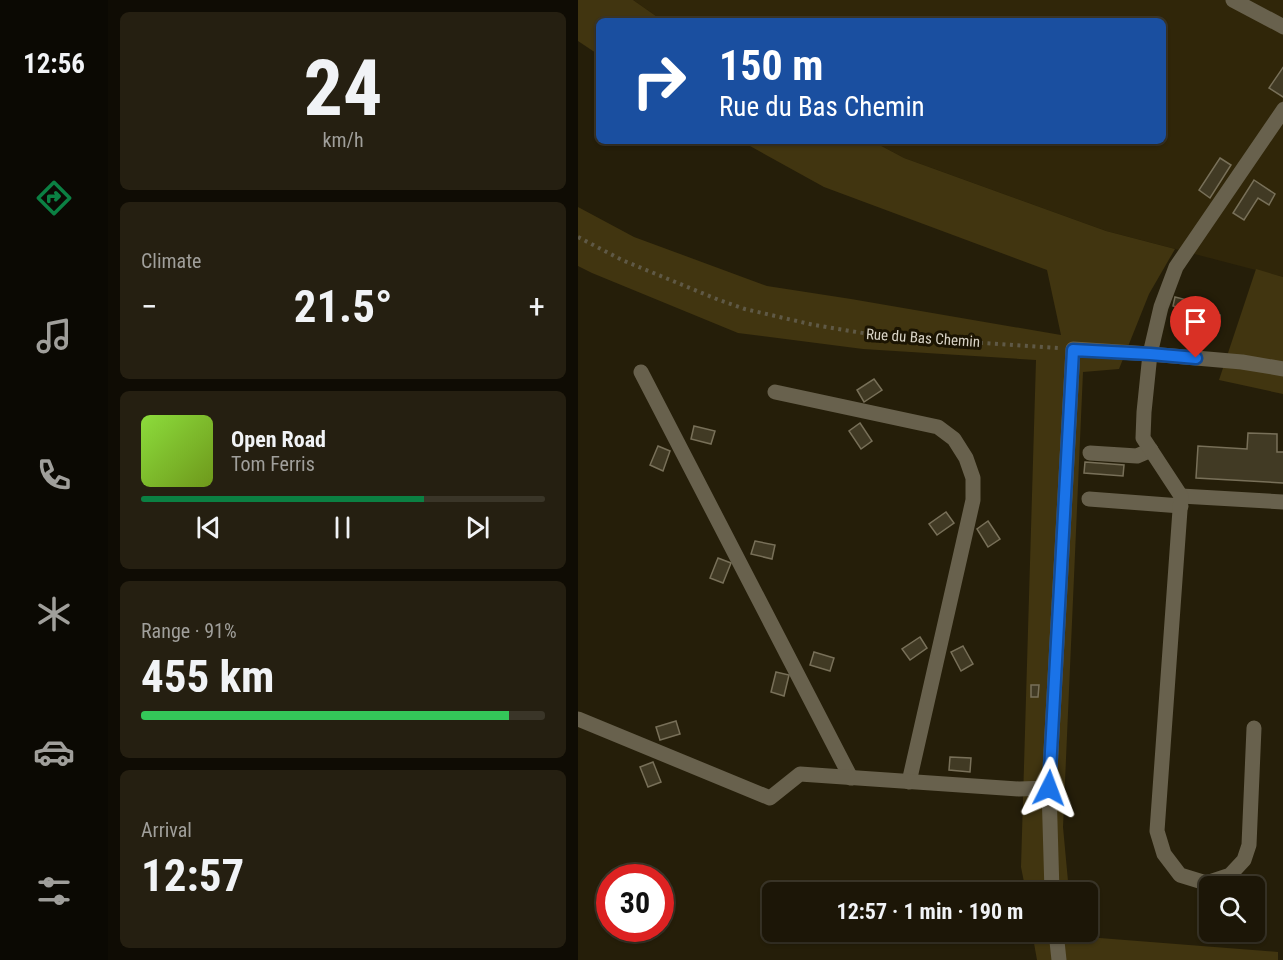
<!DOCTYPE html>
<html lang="en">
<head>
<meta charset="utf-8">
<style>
  :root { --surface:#1c1607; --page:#251f11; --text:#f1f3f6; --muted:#a09f9b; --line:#3a3528; --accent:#0b8043 }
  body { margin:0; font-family:"Roboto Condensed",sans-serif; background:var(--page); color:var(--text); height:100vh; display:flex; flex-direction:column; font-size:22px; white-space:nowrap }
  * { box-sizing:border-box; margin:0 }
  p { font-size:20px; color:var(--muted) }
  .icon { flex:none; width:33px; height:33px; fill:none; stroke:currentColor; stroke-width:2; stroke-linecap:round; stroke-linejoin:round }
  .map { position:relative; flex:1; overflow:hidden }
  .sheet { display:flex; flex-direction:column; gap:12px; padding:12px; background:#0f0c04; width:470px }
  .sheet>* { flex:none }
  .top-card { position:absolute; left:18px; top:18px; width:570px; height:126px; border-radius:9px; box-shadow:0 2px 4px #0004,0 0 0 2px var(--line); background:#1a4fa0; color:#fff; overflow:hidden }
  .buttons { position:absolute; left:621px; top:876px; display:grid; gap:12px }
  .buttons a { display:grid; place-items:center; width:66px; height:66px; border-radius:9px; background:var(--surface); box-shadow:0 2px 4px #0004,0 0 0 2px var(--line); font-size:30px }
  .speed { position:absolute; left:18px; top:864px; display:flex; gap:12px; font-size:30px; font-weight:700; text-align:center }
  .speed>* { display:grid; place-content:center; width:78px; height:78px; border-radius:50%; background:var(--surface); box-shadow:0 2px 4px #0004,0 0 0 2px var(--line); line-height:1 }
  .speed .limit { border:9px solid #d22; background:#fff; color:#111 }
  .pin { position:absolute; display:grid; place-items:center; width:51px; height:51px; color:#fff; margin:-62px -26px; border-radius:50% 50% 50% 0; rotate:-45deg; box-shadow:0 0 6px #0007 }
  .pin .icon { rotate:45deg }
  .me { position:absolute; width:66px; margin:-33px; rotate:3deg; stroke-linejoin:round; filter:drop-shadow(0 0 4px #0008) }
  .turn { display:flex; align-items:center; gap:21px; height:126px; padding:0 24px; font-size:27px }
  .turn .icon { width:78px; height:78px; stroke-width:2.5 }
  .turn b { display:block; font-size:42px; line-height:51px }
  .big { font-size:45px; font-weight:700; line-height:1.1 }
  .sheet .tile { flex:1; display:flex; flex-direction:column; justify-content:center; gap:9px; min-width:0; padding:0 21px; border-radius:9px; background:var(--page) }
  .sheet .dial { align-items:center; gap:0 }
  .dial b { font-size:78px; line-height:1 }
  .song { display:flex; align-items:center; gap:18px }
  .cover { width:72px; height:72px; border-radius:9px; background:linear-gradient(135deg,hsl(90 70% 55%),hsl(80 70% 35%)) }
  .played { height:6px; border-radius:3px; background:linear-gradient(90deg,var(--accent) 70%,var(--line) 70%) }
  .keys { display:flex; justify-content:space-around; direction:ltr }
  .heat { display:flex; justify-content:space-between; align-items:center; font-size:33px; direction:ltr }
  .charge { height:9px; border-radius:4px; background:linear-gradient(90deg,#34c759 91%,var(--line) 0) }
  .trip { position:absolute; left:184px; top:882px; width:336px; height:60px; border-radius:9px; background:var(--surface); box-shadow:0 2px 4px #0004,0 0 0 2px var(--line); font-weight:700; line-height:60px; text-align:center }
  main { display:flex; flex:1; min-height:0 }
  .tabs { display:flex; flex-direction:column; width:108px; justify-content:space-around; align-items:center; background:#0b0903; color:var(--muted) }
  .tabs .icon { width:42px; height:42px }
  .tabs .active { color:var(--accent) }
  .tabs b { font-size:27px; color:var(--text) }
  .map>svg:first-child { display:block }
</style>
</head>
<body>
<main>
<nav class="tabs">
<b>12:56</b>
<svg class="icon active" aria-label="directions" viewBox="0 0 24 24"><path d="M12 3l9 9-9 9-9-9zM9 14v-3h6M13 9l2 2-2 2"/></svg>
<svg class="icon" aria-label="music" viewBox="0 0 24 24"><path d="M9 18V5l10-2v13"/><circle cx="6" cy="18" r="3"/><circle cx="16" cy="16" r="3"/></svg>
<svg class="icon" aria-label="phone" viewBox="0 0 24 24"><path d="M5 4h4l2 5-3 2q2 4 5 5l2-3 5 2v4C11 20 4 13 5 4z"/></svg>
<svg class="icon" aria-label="climate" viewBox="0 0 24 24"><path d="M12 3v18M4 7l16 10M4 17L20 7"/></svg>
<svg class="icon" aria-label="car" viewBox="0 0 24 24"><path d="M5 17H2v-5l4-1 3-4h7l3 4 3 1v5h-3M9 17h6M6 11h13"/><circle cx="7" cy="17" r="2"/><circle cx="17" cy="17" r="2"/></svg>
<svg class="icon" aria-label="filters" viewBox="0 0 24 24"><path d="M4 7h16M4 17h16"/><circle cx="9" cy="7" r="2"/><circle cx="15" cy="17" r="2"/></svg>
</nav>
<section class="sheet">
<div class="tile dial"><b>24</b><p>km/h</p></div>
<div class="tile"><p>Climate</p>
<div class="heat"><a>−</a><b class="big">21.5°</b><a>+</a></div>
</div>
<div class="tile">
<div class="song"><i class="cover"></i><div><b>Open Road</b><p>Tom Ferris</p></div></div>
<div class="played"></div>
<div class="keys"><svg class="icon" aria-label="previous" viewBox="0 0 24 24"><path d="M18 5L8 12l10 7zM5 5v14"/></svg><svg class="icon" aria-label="pause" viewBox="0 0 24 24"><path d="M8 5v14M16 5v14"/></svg><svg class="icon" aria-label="next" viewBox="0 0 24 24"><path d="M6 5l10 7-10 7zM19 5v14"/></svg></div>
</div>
<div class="tile"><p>Range · 91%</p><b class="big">455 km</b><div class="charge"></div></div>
<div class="tile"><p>Arrival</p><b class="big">12:57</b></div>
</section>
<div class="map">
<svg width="706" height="960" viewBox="0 0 706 960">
  <rect width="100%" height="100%" fill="#251e09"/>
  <path fill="#302609" d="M 55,0 L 705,0 L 705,277 L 528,231 L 326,158 L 294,141 L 585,141 L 585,21 L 85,21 Z"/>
  <g fill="#413510">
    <path d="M 0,0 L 55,0 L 85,21 L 21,21 L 21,55 L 0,41 Z"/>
    <path d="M 163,141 L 294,141 L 326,158 L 528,231 L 597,249 L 571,294 L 541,369 L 505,372 L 485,827 L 491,892 L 448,892 L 443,867 L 458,360 L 285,349 L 160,333 L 14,273 L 0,266 L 0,207 L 56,237 L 189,286 L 273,299 L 483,335 L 469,270 L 246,187 Z"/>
    <path d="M 678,269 L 705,277 L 705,394 L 641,380 Z"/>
    <path d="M 454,932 L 495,932 L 496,936 L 700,952 L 700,960 L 459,960 Z"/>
  </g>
  <g fill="#413a24" stroke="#787059" stroke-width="1.5">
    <path d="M 706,66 L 706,97 L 705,97 L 691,88 Z"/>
    <path d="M 642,158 L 653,165 L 632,198 L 621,190 Z"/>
    <path d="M 676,180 L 697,194 L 691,205 L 680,198 L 666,220 L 655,213 Z"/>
    <path d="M 597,297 L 613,301 L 612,308 L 619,310 L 620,305 L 634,308 L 633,313 L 642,315 L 638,332 L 606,324 L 610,310 L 595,306 Z"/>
    <path d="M 296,379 L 304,390 L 286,402 L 279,390 Z"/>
    <path d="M 282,423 L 294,441 L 283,449 L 271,431 Z"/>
    <path d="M 116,426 L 137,431 L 133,444 L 113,439 Z"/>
    <path d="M 670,433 L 699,434 L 699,452 L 706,452 L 706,483 L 618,478 L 620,446 L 669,449 Z"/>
    <path d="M 80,446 L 92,451 L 85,471 L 72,465 Z"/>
    <path d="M 507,462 L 546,465 L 545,476 L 506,473 Z"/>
    <path d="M 368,512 L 376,523 L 359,535 L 351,524 Z"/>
    <path d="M 410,521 L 422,539 L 410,547 L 399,529 Z"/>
    <path d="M 177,541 L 197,545 L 194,559 L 173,554 Z"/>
    <path d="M 140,558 L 153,563 L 145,583 L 132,578 Z"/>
    <path d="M 342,637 L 349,648 L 332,660 L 324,649 Z"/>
    <path d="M 385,646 L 395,664 L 383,671 L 373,652 Z"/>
    <path d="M 236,652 L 256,658 L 252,671 L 232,665 Z"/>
    <path d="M 198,672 L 211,675 L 206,696 L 193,692 Z"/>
    <path d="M 453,685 L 461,685 L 460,697 L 453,697 Z"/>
    <path d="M 98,721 L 102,734 L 82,740 L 78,727 Z"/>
    <path d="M 372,757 L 393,758 L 392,772 L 371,770 Z"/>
    <path d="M 75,762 L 83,782 L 70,787 L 62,767 Z"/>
  </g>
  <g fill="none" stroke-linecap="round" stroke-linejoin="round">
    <path stroke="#5f5946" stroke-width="4" stroke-dasharray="3 4.5" stroke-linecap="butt" d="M 0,237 L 44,260 L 141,300 L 167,309 L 236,325 L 303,336 L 480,348"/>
    <g stroke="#68614d" stroke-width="15">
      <path d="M 655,0 L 706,27"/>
      <path d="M 63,372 L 273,778"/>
      <path d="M 197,392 L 360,427 L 376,439 L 388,458 L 395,478 L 395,500 L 331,782"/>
      <path d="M 512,453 L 559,456 L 573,450"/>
      <path d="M 603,496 L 706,502"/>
      <path d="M 511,499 L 603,506"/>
      <path d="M 0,719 L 192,798 L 222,774 L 441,789 L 471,788"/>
      <path d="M 676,728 L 671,845 L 666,860 L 652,875 L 628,883 L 602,875 L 586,854 L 579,831 L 603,496 L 565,438 L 566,412 L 572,354 L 583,307 L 598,267 L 706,109"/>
      <path d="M 474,892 L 471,788 L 495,349 L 572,354 L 664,362 L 706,369"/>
      <path d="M 478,932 L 481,960"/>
    </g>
  </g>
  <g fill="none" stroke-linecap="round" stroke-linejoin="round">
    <defs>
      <path id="route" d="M 471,788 L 495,350 L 572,354 L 618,358"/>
    </defs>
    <use href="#route" stroke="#114b97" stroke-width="15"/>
    <use href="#route" stroke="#1a73e8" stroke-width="10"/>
  </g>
  <g text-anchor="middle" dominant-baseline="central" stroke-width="6" stroke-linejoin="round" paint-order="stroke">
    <g font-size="15" fill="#d8d3c6" stroke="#1b1402">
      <text transform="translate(345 338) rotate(4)">Rue du Bas Chemin</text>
    </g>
  </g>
</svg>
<div class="buttons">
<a><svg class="icon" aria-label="search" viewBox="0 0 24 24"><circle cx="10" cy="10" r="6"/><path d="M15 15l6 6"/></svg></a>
</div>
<div class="speed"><div class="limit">30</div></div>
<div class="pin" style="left:618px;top:358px;background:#d93025"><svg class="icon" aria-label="arrive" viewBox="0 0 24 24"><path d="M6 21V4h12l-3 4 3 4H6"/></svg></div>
<svg class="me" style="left:471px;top:788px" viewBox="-20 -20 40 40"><path d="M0-17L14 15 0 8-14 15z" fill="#1a73e8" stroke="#fff" stroke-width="4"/></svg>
<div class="trip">12:57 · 1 min · 190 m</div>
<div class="top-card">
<div class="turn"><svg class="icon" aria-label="right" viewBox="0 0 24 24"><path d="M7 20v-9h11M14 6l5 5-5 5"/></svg><div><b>150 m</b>Rue du Bas Chemin</div></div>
</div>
</div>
</main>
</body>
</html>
